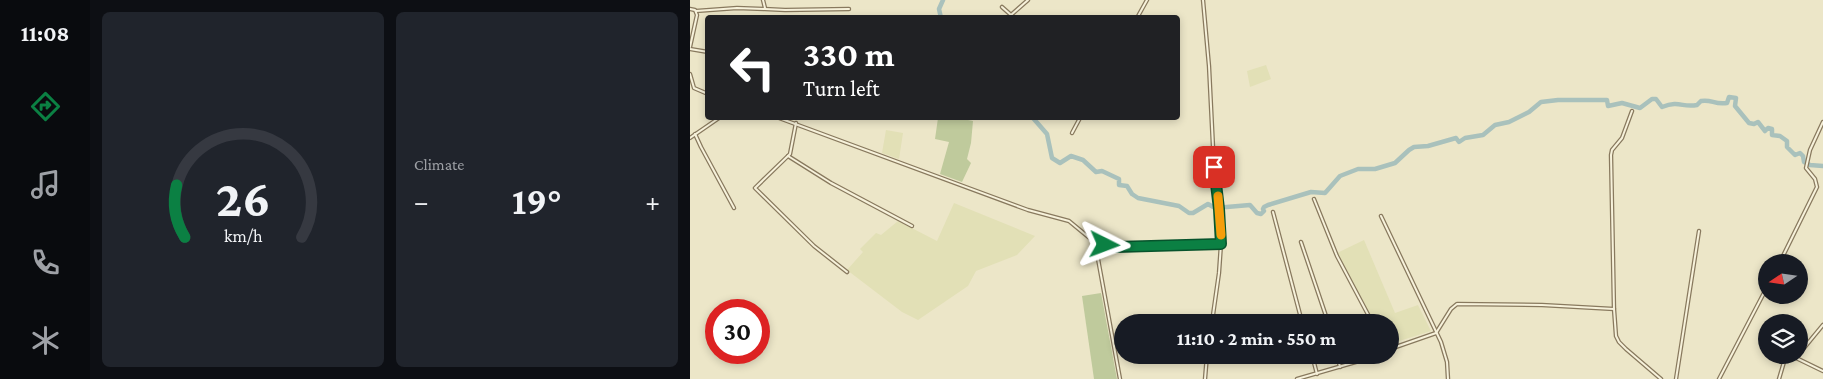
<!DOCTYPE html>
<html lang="en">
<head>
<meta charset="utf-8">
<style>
  :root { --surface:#171b24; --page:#20242c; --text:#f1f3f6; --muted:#9ea1a6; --line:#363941; --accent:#0b8043 }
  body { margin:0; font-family:"Crimson Pro",serif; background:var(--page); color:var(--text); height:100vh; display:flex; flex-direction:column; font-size:19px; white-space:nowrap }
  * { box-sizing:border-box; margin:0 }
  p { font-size:16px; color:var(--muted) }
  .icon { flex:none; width:28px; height:28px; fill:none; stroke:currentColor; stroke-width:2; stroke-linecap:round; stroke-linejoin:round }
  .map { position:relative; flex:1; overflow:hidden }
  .details { display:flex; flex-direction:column; gap:12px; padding:12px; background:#0d0f14; width:600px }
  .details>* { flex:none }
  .hud { position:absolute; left:15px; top:15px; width:475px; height:105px; border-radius:5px; box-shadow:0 2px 8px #0003; background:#202124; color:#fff; overflow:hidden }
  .needle { width:32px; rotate:257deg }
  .fabs { position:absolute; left:1068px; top:254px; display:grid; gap:10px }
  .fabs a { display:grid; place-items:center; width:50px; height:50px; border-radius:50%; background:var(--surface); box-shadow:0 2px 8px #0003; font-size:25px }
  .speed { position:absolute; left:15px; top:299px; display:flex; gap:10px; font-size:25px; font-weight:700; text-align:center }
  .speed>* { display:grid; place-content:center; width:65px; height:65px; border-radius:50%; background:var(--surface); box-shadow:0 2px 8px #0003; line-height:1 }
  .speed .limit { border:8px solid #d22; background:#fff; color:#111 }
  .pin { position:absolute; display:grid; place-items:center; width:42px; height:42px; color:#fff; margin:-21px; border-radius:10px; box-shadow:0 2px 8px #0006 }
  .me { position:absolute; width:55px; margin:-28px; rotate:93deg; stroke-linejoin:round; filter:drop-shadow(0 0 4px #0008) }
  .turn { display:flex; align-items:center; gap:18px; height:105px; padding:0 15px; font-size:22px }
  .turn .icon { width:65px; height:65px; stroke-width:2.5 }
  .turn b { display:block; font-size:35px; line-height:42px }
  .big { font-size:38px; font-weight:700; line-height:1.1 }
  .details .tile { flex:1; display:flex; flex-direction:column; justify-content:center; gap:8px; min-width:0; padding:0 18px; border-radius:8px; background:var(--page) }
  .details .dial { align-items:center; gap:0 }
  .dial svg { height:130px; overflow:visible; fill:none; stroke:var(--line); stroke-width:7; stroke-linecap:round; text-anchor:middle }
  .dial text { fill:var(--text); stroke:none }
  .heat { display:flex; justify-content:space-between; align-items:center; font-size:28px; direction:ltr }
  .details .tiles { flex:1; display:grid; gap:12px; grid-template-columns:repeat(2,1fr) }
  .trip { position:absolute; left:424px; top:314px; width:285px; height:50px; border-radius:25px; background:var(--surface); box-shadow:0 2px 8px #0003; font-weight:700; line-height:50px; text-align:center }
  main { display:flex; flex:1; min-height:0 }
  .dock { display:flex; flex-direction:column; width:90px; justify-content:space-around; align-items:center; background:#090b0e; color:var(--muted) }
  .dock .icon { width:35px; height:35px }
  .dock .on { color:var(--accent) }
  .dock b { font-size:22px; color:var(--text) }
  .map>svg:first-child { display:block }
</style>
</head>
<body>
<main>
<nav class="dock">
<b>11:08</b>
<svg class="icon on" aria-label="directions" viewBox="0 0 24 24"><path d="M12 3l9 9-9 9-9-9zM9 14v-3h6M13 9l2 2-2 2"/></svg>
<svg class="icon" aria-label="music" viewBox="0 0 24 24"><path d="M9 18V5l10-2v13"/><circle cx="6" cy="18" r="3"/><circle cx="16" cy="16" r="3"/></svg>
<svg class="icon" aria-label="phone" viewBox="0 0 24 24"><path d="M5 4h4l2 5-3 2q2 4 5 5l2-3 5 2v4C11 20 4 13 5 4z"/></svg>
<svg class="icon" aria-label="climate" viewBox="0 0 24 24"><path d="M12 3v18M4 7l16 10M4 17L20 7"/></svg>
</nav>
<section class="details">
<div class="tiles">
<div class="tile dial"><svg viewBox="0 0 100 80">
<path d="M14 69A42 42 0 1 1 86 69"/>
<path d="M14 69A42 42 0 0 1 9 37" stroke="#0b8043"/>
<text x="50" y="56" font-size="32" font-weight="700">26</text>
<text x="50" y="72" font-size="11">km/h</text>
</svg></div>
<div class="tile"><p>Climate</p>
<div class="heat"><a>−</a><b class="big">19°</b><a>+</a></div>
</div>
</div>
</section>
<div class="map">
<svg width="1133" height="379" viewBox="0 0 1133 379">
  <rect width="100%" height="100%" fill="#ece6c8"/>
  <g fill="#e2e0b6">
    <path d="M 576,65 L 581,79 L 560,87 L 557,71 Z"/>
    <path d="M 196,130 L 213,133 L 209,159 L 192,153 Z"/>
    <path d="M 264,203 L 345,236 L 327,255 L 286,271 L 278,286 L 228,320 L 212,312 L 157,270 L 173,252 L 170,249 L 186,233 L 191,235 L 208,221 L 247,241 Z"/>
    <path d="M 674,240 L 705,313 L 728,305 L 741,331 L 700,344 L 700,322 L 684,322 L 647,253 Z"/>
  </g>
  <g fill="#bfca9c">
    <path d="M 248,118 L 268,118 L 283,121 L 281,143 L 277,159 L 281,163 L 272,182 L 250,174 L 259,142 L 245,139 Z"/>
    <path d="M 411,293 L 427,379 L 404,379 L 392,296 Z"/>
  </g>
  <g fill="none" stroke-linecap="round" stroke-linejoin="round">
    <g stroke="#a9c1bc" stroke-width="4.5">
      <path d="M 251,18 L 249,9 L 253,0"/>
      <path d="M 343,118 L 357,134 L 362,158 L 370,163 L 381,156 L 393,160 L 406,172 L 412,171 L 429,179 L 429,185 L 437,186 L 442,194 L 448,198 L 489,206 L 499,213 L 503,213 L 518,204 L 525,208 L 560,205 L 567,213 L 571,214 L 574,211 L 573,209 L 574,207 L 578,205 L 621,192 L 635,193 L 650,176 L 668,169 L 685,169 L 705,163 L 719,150 L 724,147 L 738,146 L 766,138 L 769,142 L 775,138 L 793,135 L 805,125 L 819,122 L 839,112 L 851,102 L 868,100 L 917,100 L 918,106 L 932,103 L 950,108 L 962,99 L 966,99 L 972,107 C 990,100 992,108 1007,105 L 1011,101 C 1022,99 1024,105 1037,103 L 1039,97 L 1046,98 L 1045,106 L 1059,123 L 1064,124 L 1068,122 L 1075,131 L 1078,128 L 1082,129 L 1082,135 L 1090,136 L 1097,141 L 1097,147 L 1105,155 L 1110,153 L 1113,156 L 1114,162 L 1120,165 L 1133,166"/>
    </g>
    <defs>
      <g id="street">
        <path d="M 513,0 L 519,66 L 524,167 L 529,209 L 531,244 L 529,273 L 522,322"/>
        <path d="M 312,7 L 321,15 L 338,0"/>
        <path d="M 0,9 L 5,10 L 7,15 L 0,47"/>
        <path d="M 75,9 L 95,10 L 159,9"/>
        <path d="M 6,11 L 47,8 L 74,9 L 75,8 L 73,0"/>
        <path d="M 447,18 L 457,0"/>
        <path d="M 0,49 L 18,52"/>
        <path d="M 0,74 L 4,88 L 18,94"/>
        <path d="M 942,111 L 932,138 L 922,150 L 921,155 L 924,309 L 926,336 L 929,342 L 936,349 L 971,379"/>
        <path d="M 89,118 L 338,210 L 379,221 L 402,240 L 406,248 L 430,379"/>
        <path d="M 106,123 L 100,154 L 65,188 L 124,246 L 157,272"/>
        <path d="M 382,133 L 390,118"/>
        <path d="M 5,134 L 11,147 L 44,208"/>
        <path d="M 0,138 L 29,118"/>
        <path d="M 98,156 L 141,183 L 222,226"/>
        <path d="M 624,199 L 647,256 L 682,322"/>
        <path d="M 583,212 L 612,322"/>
        <path d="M 691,216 L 751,342 L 757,362 L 758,379"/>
        <path d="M 611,242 L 638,322"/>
        <path d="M 404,243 L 426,247 L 531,244"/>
        <path d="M 1090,262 L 1127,187 L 1125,179 L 1116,168 L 1120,150 L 1133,122"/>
        <path d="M 522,320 L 556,320"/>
        <path d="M 700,349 L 746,333 L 761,309 L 767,304 L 852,305 L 924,309"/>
        <path d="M 1109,354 L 1133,325"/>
        <path d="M 622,355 L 627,374"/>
        <path d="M 647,355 L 650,367"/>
        <path d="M 1100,355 L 1133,371"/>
        <path d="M 515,379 L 517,355"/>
        <path d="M 607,379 L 690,355"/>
        <path d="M 986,379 L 1009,231"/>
        <path d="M 1029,379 L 1076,289"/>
        <path d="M 1089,379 L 1096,355"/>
      </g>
    </defs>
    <use href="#street" stroke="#88795e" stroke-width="4.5"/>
    <use href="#street" stroke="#f7f2db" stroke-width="2"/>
  </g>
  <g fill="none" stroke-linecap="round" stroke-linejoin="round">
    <defs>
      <path id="route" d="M 415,245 L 426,247 L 531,244 L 529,209 L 524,167"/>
    </defs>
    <use href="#route" stroke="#07532c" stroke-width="12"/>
    <use href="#route" stroke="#0b8043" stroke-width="9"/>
    <path stroke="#f59e0b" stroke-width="9" d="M 528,196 L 531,235"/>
  </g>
</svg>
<div class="fabs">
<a><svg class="needle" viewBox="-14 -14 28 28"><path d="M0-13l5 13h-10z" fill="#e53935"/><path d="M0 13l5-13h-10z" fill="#9ea1a6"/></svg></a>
<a><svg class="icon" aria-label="layers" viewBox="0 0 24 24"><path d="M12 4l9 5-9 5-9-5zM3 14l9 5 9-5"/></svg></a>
</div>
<div class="speed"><div class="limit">30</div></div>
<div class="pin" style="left:524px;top:167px;background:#d93025"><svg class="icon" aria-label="arrive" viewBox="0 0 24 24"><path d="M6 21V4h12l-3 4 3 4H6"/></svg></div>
<svg class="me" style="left:415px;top:245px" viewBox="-20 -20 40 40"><path d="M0-17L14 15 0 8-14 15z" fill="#0b8043" stroke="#fff" stroke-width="4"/></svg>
<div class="trip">11:10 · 2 min · 550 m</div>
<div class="hud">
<div class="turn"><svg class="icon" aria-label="left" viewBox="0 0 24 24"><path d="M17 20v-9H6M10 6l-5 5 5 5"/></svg><div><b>330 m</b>Turn left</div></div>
</div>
</div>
</main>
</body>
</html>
